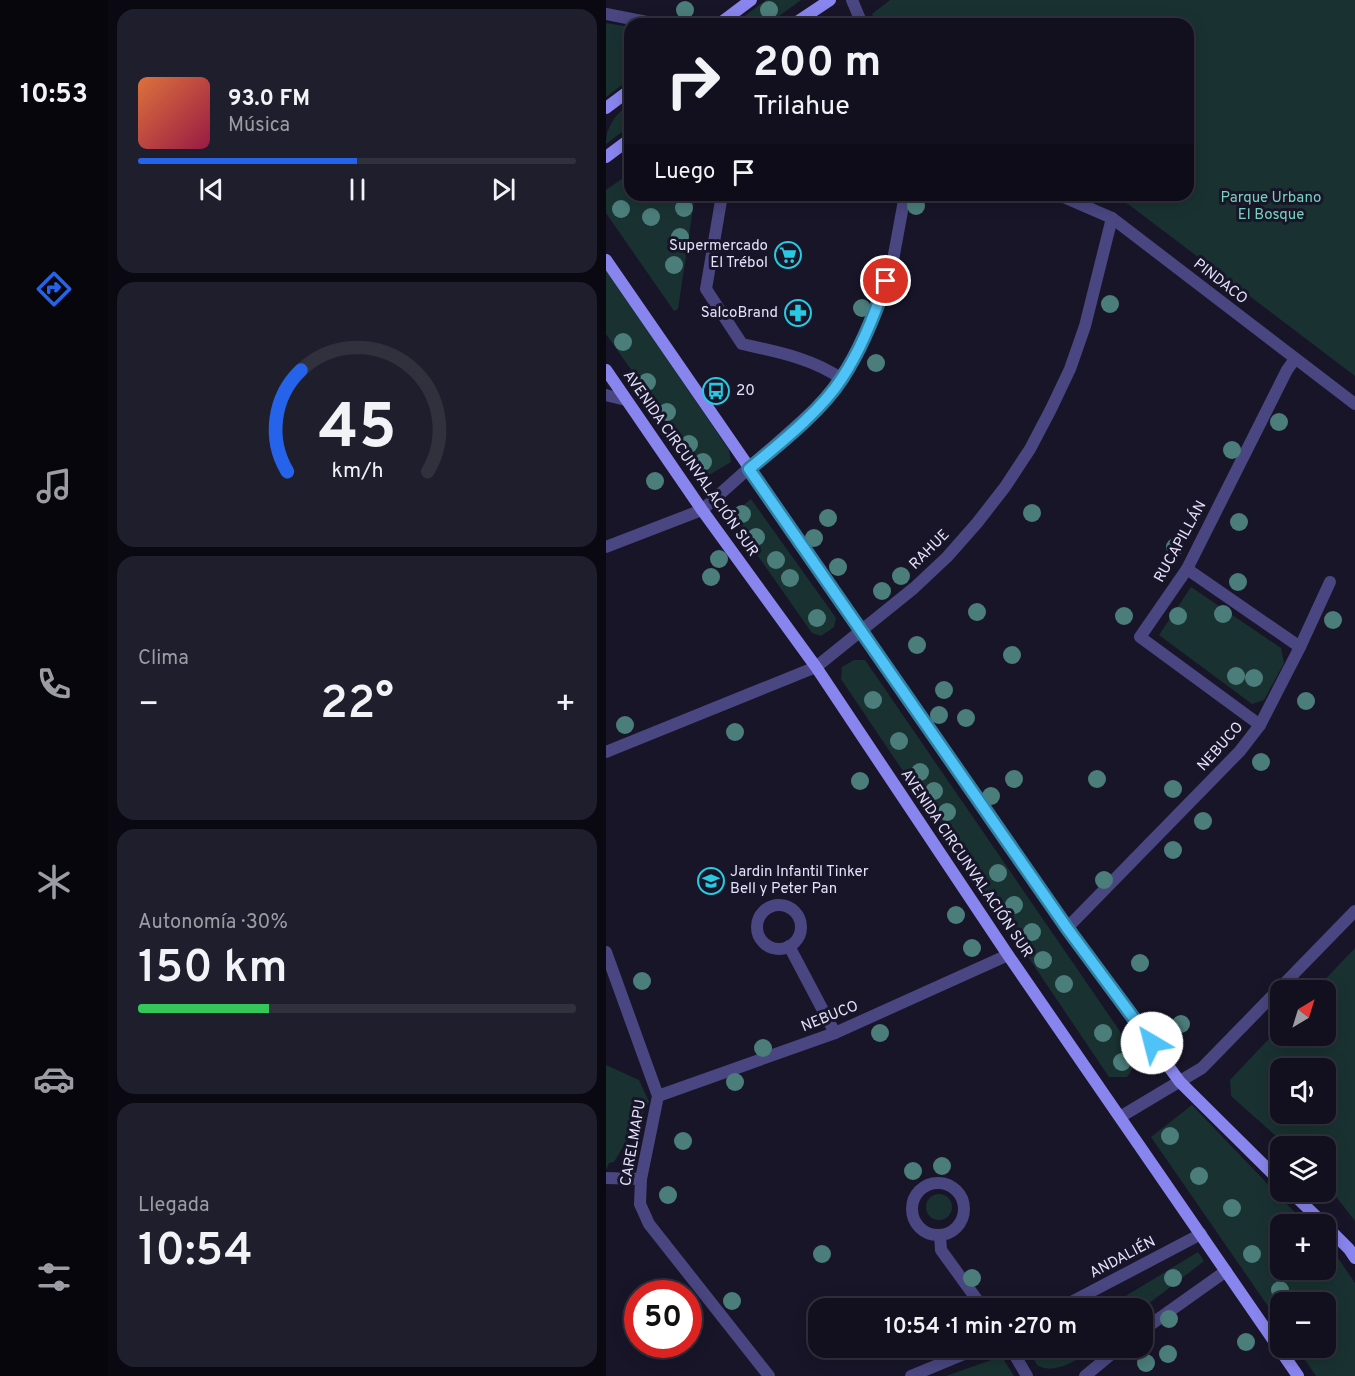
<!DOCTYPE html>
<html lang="es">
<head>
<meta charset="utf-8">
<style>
  :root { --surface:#12101f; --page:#1f1e2c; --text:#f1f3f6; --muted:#9c9da4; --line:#31303d; --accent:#2563eb }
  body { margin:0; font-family:Overpass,sans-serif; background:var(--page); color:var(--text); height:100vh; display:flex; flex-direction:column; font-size:22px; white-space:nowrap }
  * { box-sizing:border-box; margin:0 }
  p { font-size:20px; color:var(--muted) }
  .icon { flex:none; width:33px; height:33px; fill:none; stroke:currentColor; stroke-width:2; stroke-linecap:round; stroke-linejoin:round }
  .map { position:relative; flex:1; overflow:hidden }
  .sheet { display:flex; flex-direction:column; gap:9px; padding:9px; background:#0a0911; width:498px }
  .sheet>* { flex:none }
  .hud { position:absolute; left:18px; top:18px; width:570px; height:183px; border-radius:18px; box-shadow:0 3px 15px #0003,0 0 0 2px var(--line); background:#12101f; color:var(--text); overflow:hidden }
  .needle { width:39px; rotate:38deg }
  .fabs { position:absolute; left:664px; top:980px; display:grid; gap:12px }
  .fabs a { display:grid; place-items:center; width:66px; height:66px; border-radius:12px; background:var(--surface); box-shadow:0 3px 15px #0003,0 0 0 2px var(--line); font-size:30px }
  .speed { position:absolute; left:18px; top:1280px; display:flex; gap:12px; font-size:30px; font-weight:700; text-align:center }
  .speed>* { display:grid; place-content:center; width:78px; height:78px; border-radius:50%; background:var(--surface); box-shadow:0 3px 15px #0003,0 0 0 2px var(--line); line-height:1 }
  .speed .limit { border:9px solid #d22; background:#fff; color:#111 }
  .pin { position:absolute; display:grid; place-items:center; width:51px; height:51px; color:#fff; margin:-26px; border:3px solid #fff; border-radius:50%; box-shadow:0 2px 6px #0007 }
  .me { position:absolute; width:66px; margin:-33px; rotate:323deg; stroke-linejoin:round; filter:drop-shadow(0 0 4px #0008) }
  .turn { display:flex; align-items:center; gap:21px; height:126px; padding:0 30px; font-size:27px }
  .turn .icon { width:78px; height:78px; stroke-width:2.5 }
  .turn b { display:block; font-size:42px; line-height:51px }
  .then { display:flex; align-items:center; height:57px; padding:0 30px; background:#0003; gap:12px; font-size:22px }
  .big { font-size:45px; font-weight:600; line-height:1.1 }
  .sheet .card { flex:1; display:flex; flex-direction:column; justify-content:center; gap:9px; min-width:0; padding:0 21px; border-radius:18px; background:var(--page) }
  .sheet .dial { align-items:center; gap:0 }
  .dial svg { height:156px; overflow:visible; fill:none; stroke:var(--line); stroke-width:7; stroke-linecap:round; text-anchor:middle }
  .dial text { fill:var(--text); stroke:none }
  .song { display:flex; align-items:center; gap:18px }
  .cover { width:72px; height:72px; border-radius:9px; background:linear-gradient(135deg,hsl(20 70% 55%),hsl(340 70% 35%)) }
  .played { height:6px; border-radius:3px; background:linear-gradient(90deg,var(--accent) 50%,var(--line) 50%) }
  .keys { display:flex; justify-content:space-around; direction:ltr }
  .heat { display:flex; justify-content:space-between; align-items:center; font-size:33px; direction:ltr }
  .charge { height:9px; border-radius:4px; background:linear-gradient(90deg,#34c759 30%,var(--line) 0) }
  .trip { position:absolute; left:202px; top:1298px; width:345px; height:60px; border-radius:18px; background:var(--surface); box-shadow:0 3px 15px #0003,0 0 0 2px var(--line); font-weight:600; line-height:60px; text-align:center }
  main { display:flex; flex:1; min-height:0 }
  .menu { display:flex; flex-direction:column; width:108px; justify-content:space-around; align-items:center; background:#07060c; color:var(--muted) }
  .menu .icon { width:42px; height:42px }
  .menu .selected { color:var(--accent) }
  .menu b { font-size:27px; color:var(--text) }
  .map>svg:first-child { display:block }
</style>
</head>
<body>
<main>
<nav class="menu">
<b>10:53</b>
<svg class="icon selected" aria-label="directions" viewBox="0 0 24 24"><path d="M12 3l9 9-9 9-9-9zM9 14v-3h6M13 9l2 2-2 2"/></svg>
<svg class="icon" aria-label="music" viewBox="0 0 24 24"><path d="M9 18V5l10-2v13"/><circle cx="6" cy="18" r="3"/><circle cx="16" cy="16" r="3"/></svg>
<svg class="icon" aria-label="phone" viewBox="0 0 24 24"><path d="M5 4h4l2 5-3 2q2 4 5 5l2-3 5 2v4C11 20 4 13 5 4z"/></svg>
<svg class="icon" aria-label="climate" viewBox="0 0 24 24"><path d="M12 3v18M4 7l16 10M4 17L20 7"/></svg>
<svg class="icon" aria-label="car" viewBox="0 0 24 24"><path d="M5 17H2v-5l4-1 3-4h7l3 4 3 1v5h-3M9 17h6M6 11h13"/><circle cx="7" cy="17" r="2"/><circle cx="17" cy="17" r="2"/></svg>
<svg class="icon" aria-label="filters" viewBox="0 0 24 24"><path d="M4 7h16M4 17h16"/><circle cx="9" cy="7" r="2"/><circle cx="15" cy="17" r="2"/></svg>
</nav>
<section class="sheet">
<div class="card">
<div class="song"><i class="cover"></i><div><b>93.0 FM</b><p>Música</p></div></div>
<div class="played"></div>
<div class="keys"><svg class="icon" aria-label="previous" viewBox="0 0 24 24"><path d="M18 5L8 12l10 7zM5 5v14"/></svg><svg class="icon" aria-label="pause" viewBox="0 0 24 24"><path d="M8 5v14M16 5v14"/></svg><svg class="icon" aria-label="next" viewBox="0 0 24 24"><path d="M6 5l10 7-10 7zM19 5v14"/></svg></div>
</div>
<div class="card dial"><svg viewBox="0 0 100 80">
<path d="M14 69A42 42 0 1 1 86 69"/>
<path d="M14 69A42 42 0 0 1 21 17" stroke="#2563eb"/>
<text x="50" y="56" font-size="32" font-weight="700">45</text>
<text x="50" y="72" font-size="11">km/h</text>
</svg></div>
<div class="card"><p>Clima</p>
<div class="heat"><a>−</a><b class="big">22°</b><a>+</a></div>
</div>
<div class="card"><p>Autonomía · 30%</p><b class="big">150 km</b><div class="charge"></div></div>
<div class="card"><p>Llegada</p><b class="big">10:54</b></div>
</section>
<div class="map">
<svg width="749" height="1376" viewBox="0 0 749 1376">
  <rect width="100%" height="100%" fill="#181529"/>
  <g fill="#193231" fill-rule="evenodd">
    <path d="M 160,0 L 195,0 L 162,24 L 128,24 Z"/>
    <path d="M 284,0 L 749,0 L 749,376 L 522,204 L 497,195 L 582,195 L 582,24 L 270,24 L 266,14 Z"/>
    <path d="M 0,23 L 24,27 L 24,79 L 0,97 Z"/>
    <path d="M 24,103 L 24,126 L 0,144 C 0,126 10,114 24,103 Z"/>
    <path d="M 24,173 L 24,195 L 89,195 L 72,309 L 68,311 L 0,213 L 0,190 Z"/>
    <path d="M 0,269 L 123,450 L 125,462 L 103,475 L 92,464 L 0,334 Z"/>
    <path d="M 145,499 L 230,618 L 228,627 L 215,636 L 206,633 L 124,516 Z"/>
    <path d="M 585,587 L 675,648 L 678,663 L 658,700 L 646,704 L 553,635 Z"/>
    <path d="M 248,660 L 259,660 L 533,1059 L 521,1077 L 503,1077 L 235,679 L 236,667 Z"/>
    <path d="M 749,948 L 749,1221 L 720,1184 L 720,1146 L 681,1146 L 625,1096 L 624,1080 L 675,1026 L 675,1035 L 720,1035 L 720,990 L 709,990 ZM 675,1068 L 720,1068 L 720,1113 L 675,1113 Z"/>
    <path d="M 0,1065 L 33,1080 L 43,1102 L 8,1162 L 3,1163 L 0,1170 Z"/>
    <path d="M 586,1105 L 700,1224 L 675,1224 L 675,1269 L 720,1269 L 720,1245 L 730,1255 L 749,1283 L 749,1376 L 710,1376 L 690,1347 L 720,1347 L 720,1302 L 675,1302 L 675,1325 L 545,1137 Z"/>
    <circle cx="333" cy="1207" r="13"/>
    <path d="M 592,1252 L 598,1261 L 537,1308 L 500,1308 Z"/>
    <path d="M 430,1347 L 489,1347 C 475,1359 447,1376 431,1365 C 427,1359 427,1353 430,1347 Z"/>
    <path d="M 388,1359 L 398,1360 L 408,1376 L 340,1376 Z"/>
  </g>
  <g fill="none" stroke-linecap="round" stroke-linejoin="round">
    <path stroke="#494681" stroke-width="12" d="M 116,195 L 100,289 L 136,344 C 172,352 205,358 236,379"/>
    <g stroke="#494681" stroke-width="12">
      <path d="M 246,0 L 256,24"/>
      <path d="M 0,14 L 51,24"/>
      <path d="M 453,195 L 506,218 L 749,404"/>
      <path d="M 0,395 L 20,400"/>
      <path d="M 0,547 L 96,510 L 217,402 L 236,379 L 266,322 L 287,260 L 299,195"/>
      <path d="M 694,647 L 724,582"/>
      <path d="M 654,725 L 534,637 L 581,569 L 681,370 L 689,359"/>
      <path d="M 0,752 L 210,667 L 308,588 L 341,557 L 371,523 L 399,487 L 424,449 L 445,409 L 464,369 L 479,326 L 506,218"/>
      <circle cx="173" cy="927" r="22"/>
      <path d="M 461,928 L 634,751 L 654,725 L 694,647 L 581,569"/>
      <path d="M 183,946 L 229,1033"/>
      <path d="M 0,952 L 52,1096 L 35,1179 L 34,1204 L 43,1224 L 163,1376"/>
      <path d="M 52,1096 L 229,1033 L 402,955"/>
      <path d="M 514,1117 L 596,1068 L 749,911"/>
      <path d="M 0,1178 L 35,1179"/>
      <circle cx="332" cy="1209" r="26"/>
      <path d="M 334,1235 L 335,1250 L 377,1308"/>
      <path d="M 454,1308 L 595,1234"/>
      <path d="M 537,1330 L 620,1271"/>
      <path d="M 404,1347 L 421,1376"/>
      <path d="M 305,1376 L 375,1347"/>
      <path d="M 479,1376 L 514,1347"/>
    </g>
    <g stroke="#8985ee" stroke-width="12">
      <path d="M 113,24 L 145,0"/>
      <path d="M 188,24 L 224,0"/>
      <path d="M 0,108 L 24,90"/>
      <path d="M 0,157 L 24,139"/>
      <path d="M 0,260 L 461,928 L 574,1082 L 675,1182"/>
      <path d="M 0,370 L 96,510 L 210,667 L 402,955 L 692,1376"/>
      <path d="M 684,1191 L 718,1224"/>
      <path d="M 720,1226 L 743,1249 L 749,1258"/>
    </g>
  </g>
  <g fill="#4b7d7a">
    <circle cx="79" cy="10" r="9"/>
    <circle cx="163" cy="10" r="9"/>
    <circle cx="310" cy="206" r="9"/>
    <circle cx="78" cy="208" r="9"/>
    <circle cx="15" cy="209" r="9"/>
    <circle cx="45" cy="217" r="9"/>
    <circle cx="74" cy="237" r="9"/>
    <circle cx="68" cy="265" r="9"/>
    <circle cx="267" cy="278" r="9"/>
    <circle cx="504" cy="304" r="9"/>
    <circle cx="256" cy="308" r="9"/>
    <circle cx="17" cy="342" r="9"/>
    <circle cx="270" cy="363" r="9"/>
    <circle cx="41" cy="382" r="9"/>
    <circle cx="61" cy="412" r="9"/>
    <circle cx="673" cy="422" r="9"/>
    <circle cx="83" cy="444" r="9"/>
    <circle cx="626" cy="450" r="9"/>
    <circle cx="97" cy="462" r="9"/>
    <circle cx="49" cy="481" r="9"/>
    <circle cx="426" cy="513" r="9"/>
    <circle cx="136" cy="514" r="9"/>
    <circle cx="222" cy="518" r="9"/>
    <circle cx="633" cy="522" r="9"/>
    <circle cx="150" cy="537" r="9"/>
    <circle cx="208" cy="538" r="9"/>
    <circle cx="569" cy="547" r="9"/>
    <circle cx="113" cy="559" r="9"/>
    <circle cx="170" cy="560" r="9"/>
    <circle cx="232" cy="567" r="9"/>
    <circle cx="295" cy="576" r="9"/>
    <circle cx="105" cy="577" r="9"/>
    <circle cx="184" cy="578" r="9"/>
    <circle cx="632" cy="582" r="9"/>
    <circle cx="276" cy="591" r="9"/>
    <circle cx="371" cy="612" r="9"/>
    <circle cx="617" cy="614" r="9"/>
    <circle cx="518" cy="616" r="9"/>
    <circle cx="572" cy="616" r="9"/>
    <circle cx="211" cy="618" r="9"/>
    <circle cx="727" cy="620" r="9"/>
    <circle cx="311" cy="645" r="9"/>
    <circle cx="406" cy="655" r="9"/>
    <circle cx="630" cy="676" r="9"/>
    <circle cx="648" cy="678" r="9"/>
    <circle cx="338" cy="690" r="9"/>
    <circle cx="267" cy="700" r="9"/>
    <circle cx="700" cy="701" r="9"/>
    <circle cx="333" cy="715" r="9"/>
    <circle cx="360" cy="718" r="9"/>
    <circle cx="19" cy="725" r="9"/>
    <circle cx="129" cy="732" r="9"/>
    <circle cx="293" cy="741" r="9"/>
    <circle cx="655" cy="762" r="9"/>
    <circle cx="314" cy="772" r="9"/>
    <circle cx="408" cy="779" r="9"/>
    <circle cx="491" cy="779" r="9"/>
    <circle cx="254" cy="781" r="9"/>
    <circle cx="567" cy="789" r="9"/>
    <circle cx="328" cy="791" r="9"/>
    <circle cx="385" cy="796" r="9"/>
    <circle cx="341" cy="812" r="9"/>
    <circle cx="597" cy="821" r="9"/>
    <circle cx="567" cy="850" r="9"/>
    <circle cx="392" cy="873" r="9"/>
    <circle cx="498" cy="880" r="9"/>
    <circle cx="408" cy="905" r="9"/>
    <circle cx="350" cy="915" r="9"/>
    <circle cx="426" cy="932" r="9"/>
    <circle cx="366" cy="948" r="9"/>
    <circle cx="437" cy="960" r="9"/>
    <circle cx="534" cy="963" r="9"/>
    <circle cx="36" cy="981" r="9"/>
    <circle cx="458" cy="984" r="9"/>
    <circle cx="575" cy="1024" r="9"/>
    <circle cx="274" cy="1033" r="9"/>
    <circle cx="497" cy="1033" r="9"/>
    <circle cx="157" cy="1048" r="9"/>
    <circle cx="516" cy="1062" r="9"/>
    <circle cx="129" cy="1082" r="9"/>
    <circle cx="564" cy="1136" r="9"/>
    <circle cx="77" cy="1141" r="9"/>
    <circle cx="336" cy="1166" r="9"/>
    <circle cx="307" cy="1171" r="9"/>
    <circle cx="593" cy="1176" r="9"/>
    <circle cx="62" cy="1195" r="9"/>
    <circle cx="626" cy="1208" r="9"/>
    <circle cx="216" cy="1254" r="9"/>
    <circle cx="646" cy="1254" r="9"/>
    <circle cx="366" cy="1278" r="9"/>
    <circle cx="567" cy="1278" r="9"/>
    <circle cx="674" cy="1290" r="9"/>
    <circle cx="126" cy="1301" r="9"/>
    <circle cx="563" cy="1319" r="9"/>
    <circle cx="640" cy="1342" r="9"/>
    <circle cx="562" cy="1354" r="9"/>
    <circle cx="540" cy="1363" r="9"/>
  </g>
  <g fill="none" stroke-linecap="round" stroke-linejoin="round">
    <defs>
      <path id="route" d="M 280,281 C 269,314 256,348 236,378 C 215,411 173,444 143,469 L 461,928 L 546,1043"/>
    </defs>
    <use href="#route" stroke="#337fa1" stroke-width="15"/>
    <use href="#route" stroke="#4fc3f7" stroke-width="10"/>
  </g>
  <defs>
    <symbol id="supermarket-ring" viewBox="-11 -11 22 22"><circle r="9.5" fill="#181529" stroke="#27cbe1" stroke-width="1.5"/><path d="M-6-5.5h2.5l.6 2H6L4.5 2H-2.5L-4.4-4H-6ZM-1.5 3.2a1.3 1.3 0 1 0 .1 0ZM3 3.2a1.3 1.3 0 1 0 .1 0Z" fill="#27cbe1"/></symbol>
    <symbol id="pharmacy-ring" viewBox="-11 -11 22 22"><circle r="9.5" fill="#181529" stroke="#27cbe1" stroke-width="1.5"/><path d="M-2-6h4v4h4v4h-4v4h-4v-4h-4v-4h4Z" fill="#27cbe1"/></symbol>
    <symbol id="bus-ring" viewBox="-11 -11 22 22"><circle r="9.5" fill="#181529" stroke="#27cbe1" stroke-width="1.5"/><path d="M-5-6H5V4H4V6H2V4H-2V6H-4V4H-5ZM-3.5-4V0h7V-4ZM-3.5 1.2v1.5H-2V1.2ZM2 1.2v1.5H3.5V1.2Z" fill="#27cbe1"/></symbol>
    <symbol id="school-ring" viewBox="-11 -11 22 22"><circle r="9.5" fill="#181529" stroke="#27cbe1" stroke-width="1.5"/><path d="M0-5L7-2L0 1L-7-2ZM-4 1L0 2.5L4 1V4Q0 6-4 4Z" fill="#27cbe1"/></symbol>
  </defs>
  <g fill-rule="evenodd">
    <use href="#supermarket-ring" x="167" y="240" width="30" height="30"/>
    <use href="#pharmacy-ring" x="177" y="298" width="30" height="30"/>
    <use href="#bus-ring" x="95" y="376" width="30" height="30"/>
    <use href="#school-ring" x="90" y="866" width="30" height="30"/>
  </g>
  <g text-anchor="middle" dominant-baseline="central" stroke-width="6" stroke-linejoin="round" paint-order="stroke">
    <g font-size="15" fill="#75d2bc" stroke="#181529">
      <text x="665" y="198">Parque Urbano<tspan x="665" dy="17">El Bosque</tspan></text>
    </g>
    <g font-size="15" fill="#e4e1fb" stroke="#181529" text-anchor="end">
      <text x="162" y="246">Supermercado<tspan x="162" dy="17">El Trébol</tspan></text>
      <text x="172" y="313">SalcoBrand</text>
      <text x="130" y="391" text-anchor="start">20</text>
      <text x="124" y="872" text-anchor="start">Jardin Infantil Tinker<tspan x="124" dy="17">Bell y Peter Pan</tspan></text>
    </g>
    <g font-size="15" fill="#e4e1fb" stroke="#181529">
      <text transform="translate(614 282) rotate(38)">PINDACO</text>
      <text transform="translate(84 464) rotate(55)">AVENIDA CIRCUNVALACIÓN SUR</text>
      <text transform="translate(575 542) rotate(-61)">RUCAPILLÁN</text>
      <text transform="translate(324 550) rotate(-45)">RAHUE</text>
      <text transform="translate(615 747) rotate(-48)">NEBUCO</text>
      <text transform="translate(360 864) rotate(56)">AVENIDA CIRCUNVALACIÓN SUR</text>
      <text transform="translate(224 1017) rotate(-22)">NEBUCO</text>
      <text transform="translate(28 1143) rotate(-80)">CARELMAPU</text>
      <text transform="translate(517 1258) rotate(-28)">ANDALIÉN</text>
    </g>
  </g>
</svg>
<div class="fabs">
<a><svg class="needle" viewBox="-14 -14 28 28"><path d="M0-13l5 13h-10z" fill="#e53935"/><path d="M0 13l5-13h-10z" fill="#9c9da4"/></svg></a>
<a><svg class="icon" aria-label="sound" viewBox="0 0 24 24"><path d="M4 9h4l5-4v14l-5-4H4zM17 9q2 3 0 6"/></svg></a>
<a><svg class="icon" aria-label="layers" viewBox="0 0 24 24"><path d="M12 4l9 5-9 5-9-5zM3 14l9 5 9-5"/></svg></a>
<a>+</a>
<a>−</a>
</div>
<div class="speed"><div class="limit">50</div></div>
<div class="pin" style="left:280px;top:281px;background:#d93025"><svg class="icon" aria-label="arrive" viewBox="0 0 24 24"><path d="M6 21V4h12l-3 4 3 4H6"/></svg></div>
<svg class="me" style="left:546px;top:1043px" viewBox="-20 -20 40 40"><circle r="19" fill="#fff"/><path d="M0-13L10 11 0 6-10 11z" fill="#4fc3f7"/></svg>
<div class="trip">10:54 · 1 min · 270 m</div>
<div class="hud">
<div class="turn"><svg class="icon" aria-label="right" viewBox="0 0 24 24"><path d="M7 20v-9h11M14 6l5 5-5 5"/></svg><div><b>200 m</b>Trilahue</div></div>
<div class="then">Luego<svg class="icon" aria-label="arrive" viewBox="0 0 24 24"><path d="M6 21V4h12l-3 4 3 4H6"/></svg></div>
</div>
</div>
</main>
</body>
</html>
